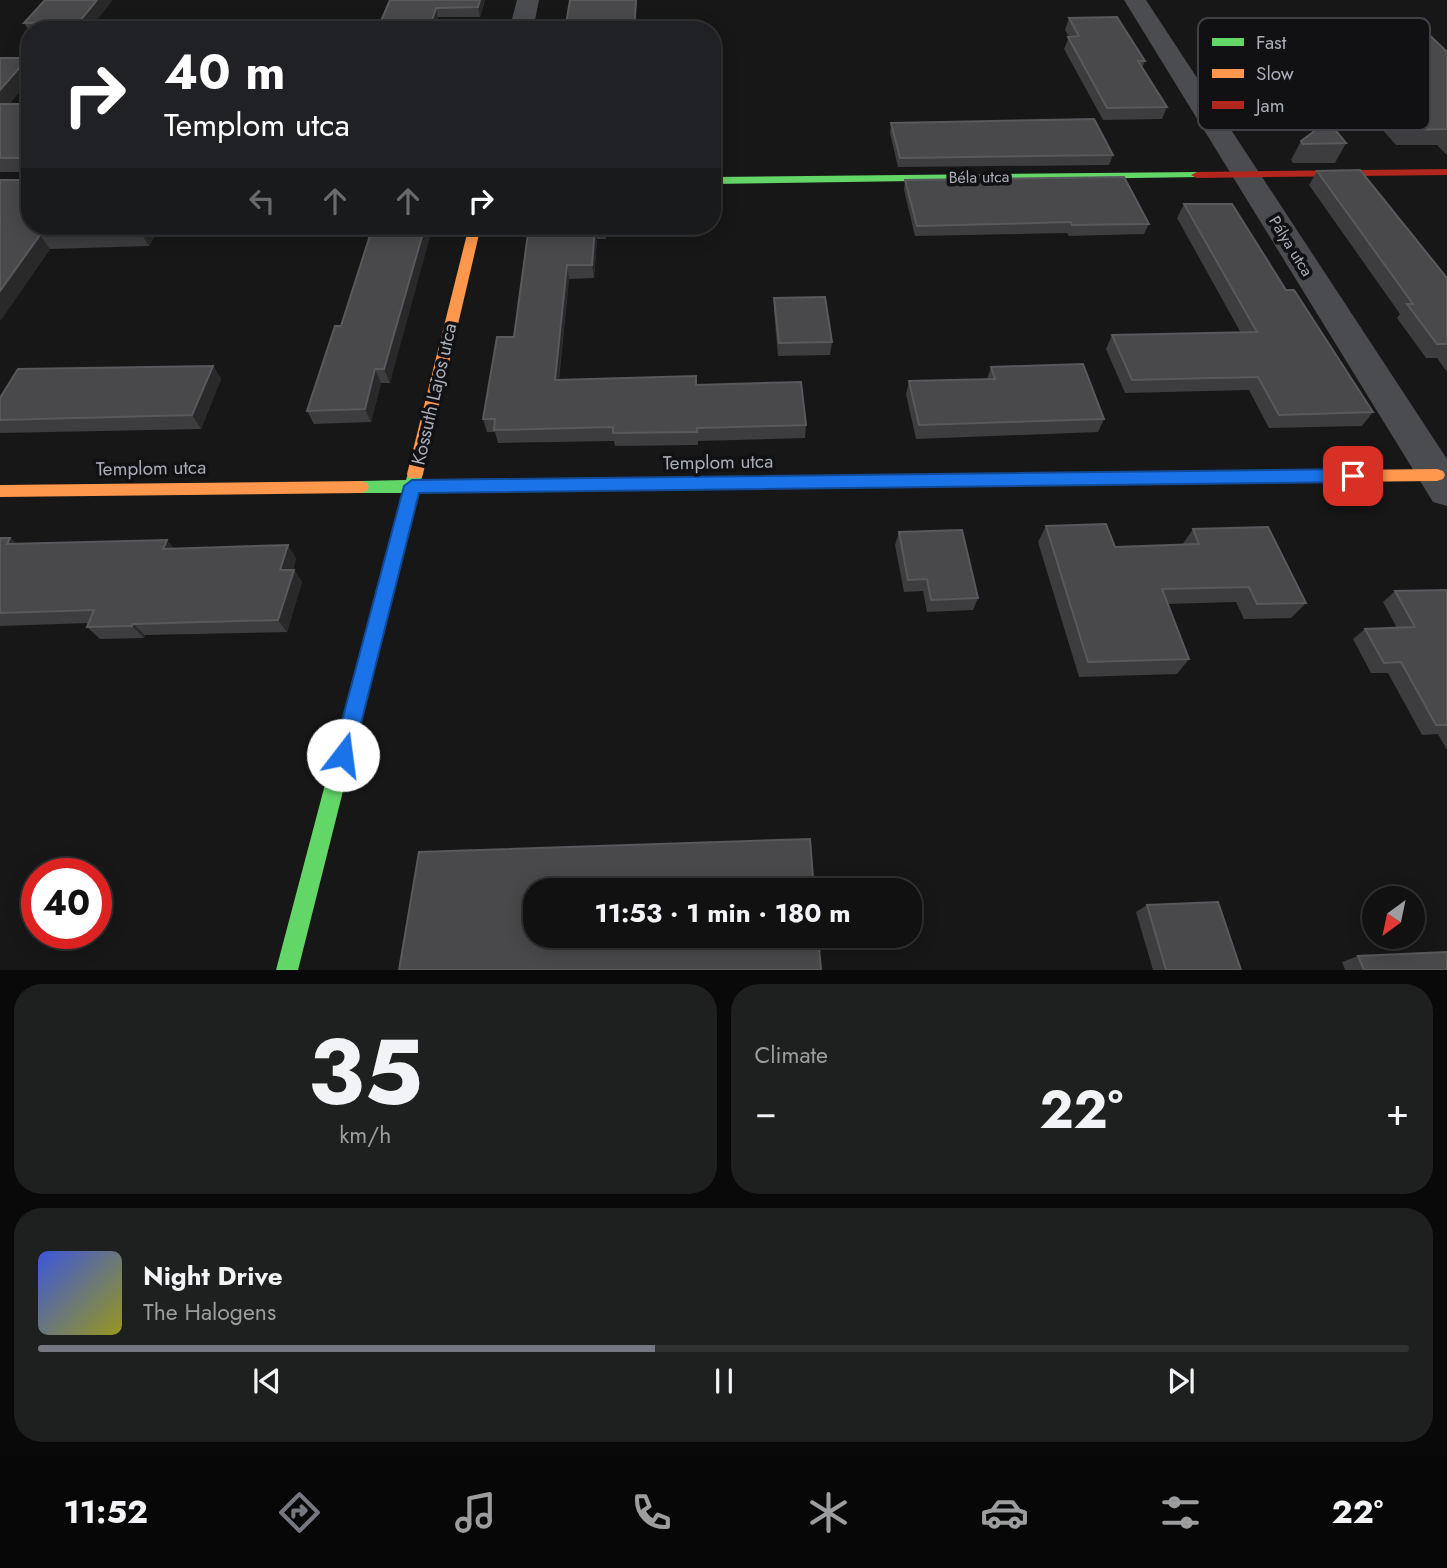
<!DOCTYPE html>
<html lang="en">
<head>
<meta charset="utf-8">
<style>
  :root { --surface:#111; --page:#1e1f1f; --text:#f1f3f6; --muted:#9c9d9f; --line:#303131; --accent:#757880 }
  body { margin:0; font-family:Jost,sans-serif; background:var(--page); color:var(--text); height:100vh; display:flex; flex-direction:column; font-size:26px; white-space:nowrap }
  * { box-sizing:border-box; margin:0 }
  p { font-size:23px; color:var(--muted) }
  .icon { flex:none; width:38px; height:38px; fill:none; stroke:currentColor; stroke-width:2; stroke-linecap:round; stroke-linejoin:round }
  .map { position:relative; height:970px; overflow:hidden }
  .drawer { display:flex; flex-direction:column; gap:14px; padding:14px; background:#090909; flex:1 }
  .drawer>* { flex:none }
  .hud { position:absolute; left:21px; top:21px; width:700px; height:214px; border-radius:28px; box-shadow:0 4px 18px #0003,0 0 0 2px var(--line); background:#202124; color:#fff; overflow:hidden }
  .needle { width:46px; rotate:213deg }
  .controls { position:absolute; left:1362px; top:886px; display:grid; gap:14px }
  .controls a { display:grid; place-items:center; width:63px; height:63px; border-radius:50%; background:var(--surface); box-shadow:0 4px 18px #0003,0 0 0 2px var(--line); font-size:35px }
  .speed { position:absolute; left:21px; top:858px; display:flex; gap:14px; font-size:35px; font-weight:700; text-align:center }
  .speed>* { display:grid; place-content:center; width:91px; height:91px; border-radius:50%; background:var(--surface); box-shadow:0 4px 18px #0003,0 0 0 2px var(--line); line-height:1 }
  .speed .limit { border:10px solid #d22; background:#fff; color:#111 }
  .pin { position:absolute; display:grid; place-items:center; width:60px; height:60px; color:#fff; margin:-30px; border-radius:14px; box-shadow:0 4px 10px #0006 }
  .me { position:absolute; width:77px; margin:-38px; rotate:15deg; stroke-linejoin:round; filter:drop-shadow(0 0 5px #0008) }
  .turn { display:flex; align-items:center; gap:24px; height:147px; padding:0 28px; font-size:32px }
  .turn .icon { width:91px; height:91px; stroke-width:2.5 }
  .turn b { display:block; font-size:49px; line-height:60px }
  .lanes { display:flex; align-items:center; height:66px; padding:0 28px; background:#0003; justify-content:center; gap:35px; direction:ltr }
  .lanes .off { opacity:.35 }
  .big { font-size:52px; font-weight:700; line-height:1.1 }
  .drawer .tile { flex:1; display:flex; flex-direction:column; justify-content:center; gap:10px; min-width:0; padding:0 24px; border-radius:28px; background:var(--page) }
  .drawer .dial { align-items:center; gap:0 }
  .dial b { font-size:91px; line-height:1 }
  .song { display:flex; align-items:center; gap:21px }
  .cover { width:84px; height:84px; border-radius:10px; background:linear-gradient(135deg,hsl(230 70% 55%),hsl(60 70% 35%)) }
  .played { height:7px; border-radius:4px; background:linear-gradient(90deg,var(--accent) 45%,var(--line) 45%) }
  .keys { display:flex; justify-content:space-around; direction:ltr }
  .heat { display:flex; justify-content:space-between; align-items:center; font-size:38px; direction:ltr }
  .drawer .tiles { flex:1; display:grid; gap:14px; grid-template-columns:1fr 1fr }
  .tile:last-child { grid-column:span 2 }
  .trip { position:absolute; left:523px; top:878px; width:399px; height:70px; border-radius:28px; background:var(--surface); box-shadow:0 4px 18px #0003,0 0 0 2px var(--line); font-weight:700; line-height:70px; text-align:center }
  .menu { display:flex; height:112px; justify-content:space-around; align-items:center; background:#070707; color:var(--muted) }
  .menu .icon { width:49px; height:49px }
  .menu .current { color:var(--accent) }
  .menu b { font-size:32px; color:var(--text) }
  .map>svg:first-child { display:block }
</style>
</head>
<body>
<div class="map">
<svg width="1447" height="970" viewBox="0 0 1447 970">
  <rect width="100%" height="100%" fill="#171717"/>
  <g fill="none" stroke-linecap="round" stroke-linejoin="round">
    <g fill="#4b4c50" fill-rule="evenodd">
      <path d="M 517,0 L 539,0 L 533,30 L 509,30 Z"/>
      <path d="M 1124,0 L 1146,0 L 1447,459 L 1447,506 L 1433,502 Z"/>
    </g>
    <g fill="#63d668" fill-rule="evenodd">
      <path d="M 1197,172 L 1201,173 L 1201,177 L 712,184 L 712,177 Z"/>
      <path d="M 415,468 L 421,470 L 423,474 L 421,480 L 1149,472 L 1155,474 L 1157,478 L 1155,482 L 1149,484 L 418,493 L 298,970 L 276,970 L 402,493 L 361,493 L 355,491 L 353,487 L 355,483 L 361,481 L 406,480 L 409,470 Z"/>
    </g>
    <g fill="#ff974d" fill-rule="evenodd">
      <path d="M 469,226 L 481,226 L 423,474 L 421,478 L 409,478 L 407,474 Z"/>
      <path d="M 1437,469 L 1443,471 L 1445,475 L 1443,479 L 1437,481 L 1149,484 L 1143,482 L 1141,478 L 1143,474 L 1149,472 Z"/>
      <path d="M 361,481 L 367,483 L 369,487 L 367,491 L 361,493 L 0,497 L 0,485 Z"/>
    </g>
    <path fill="#b3261e" fill-rule="evenodd" d="M 1447,169 L 1447,175 L 1197,178 L 1191,175 L 1197,172 Z"/>
  </g>
  <g fill="#3d3d3f">
    <path d="M 45,0 L 89,30 L 30,30 L 30,32 L 24,23 Z"/>
    <path d="M 390,0 L 485,0 L 480,17 L 438,17 L 434,30 L 377,30 Z"/>
    <path d="M 1069,18 L 1145,61 L 1142,68 L 1167,107 L 1162,119 L 1103,120 L 1064,49 L 1069,37 L 1065,30 Z"/>
    <path d="M 1327,29 L 1447,52 L 1447,155 L 1437,145 L 1396,145 L 1349,92 L 1304,129 L 1264,78 L 1272,63 L 1335,62 L 1319,44 Z"/>
    <path d="M 0,58 L 30,79 L 9,104 L 30,104 L 30,226 L 160,226 L 149,246 L 50,249 L 0,321 L 22,180 L 22,172 L 0,172 Z"/>
    <path d="M 891,123 L 1113,155 L 1109,165 L 898,167 L 890,133 Z"/>
    <path d="M 1301,141 L 1346,143 L 1335,163 L 1293,163 L 1291,160 Z"/>
    <path d="M 1317,171 L 1447,278 L 1447,372 L 1437,358 L 1426,358 L 1397,318 L 1400,314 L 1309,185 Z"/>
    <path d="M 905,180 L 1149,224 L 1144,234 L 1069,236 L 1067,233 L 915,236 L 904,190 Z"/>
    <path d="M 1184,204 L 1286,290 L 1373,412 L 1362,426 L 1269,428 L 1249,390 L 1125,393 L 1106,349 L 1112,335 L 1241,333 L 1177,218 Z"/>
    <path d="M 373,226 L 390,383 L 381,383 L 371,422 L 314,424 L 307,411 L 341,326 Z"/>
    <path d="M 529,226 L 607,226 L 606,239 L 597,239 L 594,278 L 569,279 L 559,380 L 696,385 L 806,425 L 805,438 L 698,441 L 698,445 L 615,446 L 614,441 L 498,443 L 495,432 L 487,432 L 483,419 L 514,337 Z"/>
    <path d="M 774,298 L 832,342 L 830,355 L 778,356 L 774,311 Z"/>
    <path d="M 213,366 L 221,379 L 201,429 L 0,433 L 0,398 Z"/>
    <path d="M 991,367 L 1104,419 L 1098,432 L 916,439 L 906,394 L 909,381 L 987,379 Z"/>
    <path d="M 1046,526 L 1115,547 L 1182,545 L 1193,529 L 1306,603 L 1291,618 L 1244,619 L 1236,602 L 1168,604 L 1189,659 L 1177,674 L 1079,677 L 1038,542 Z"/>
    <path d="M 899,532 L 978,598 L 973,610 L 927,612 L 923,591 L 904,592 L 895,545 Z"/>
    <path d="M 0,538 L 10,538 L 17,544 L 174,549 L 296,558 L 293,570 L 294,570 L 302,582 L 287,632 L 145,635 L 144,638 L 100,639 L 87,627 L 89,623 L 0,626 Z"/>
    <path d="M 1447,590 L 1447,750 L 1438,734 L 1422,735 L 1388,673 L 1371,673 L 1353,639 L 1365,629 L 1397,628 L 1383,602 L 1395,591 Z"/>
    <path d="M 1147,905 L 1241,970 L 1153,970 L 1136,912 Z"/>
    <path d="M 1358,956 L 1447,970 L 1345,970 L 1342,962 Z"/>
  </g>
  <g fill="#29292a">
    <path d="M 97,0 L 113,0 L 89,30 L 83,30 L 79,22 Z"/>
    <path d="M 480,0 L 485,0 L 480,17 L 478,7 Z"/>
    <path d="M 636,0 L 637,0 L 636,30 L 634,30 Z"/>
    <path d="M 436,8 L 438,17 L 434,30 L 429,30 Z"/>
    <path d="M 28,58 L 30,61 L 30,79 L 0,114 L 0,90 Z"/>
    <path d="M 1358,76 L 1349,92 L 1304,129 L 1312,114 Z"/>
    <path d="M 144,226 L 160,226 L 149,246 L 140,232 Z"/>
    <path d="M 425,226 L 433,226 L 390,383 L 384,369 Z"/>
    <path d="M 595,226 L 597,239 L 594,278 L 592,265 Z"/>
    <path d="M 604,226 L 607,226 L 606,239 Z"/>
    <path d="M 40,235 L 50,249 L 0,321 L 0,291 Z"/>
    <path d="M 567,265 L 569,279 L 557,393 L 555,380 Z"/>
    <path d="M 213,366 L 221,379 L 201,429 L 192,415 Z"/>
    <path d="M 375,369 L 381,383 L 371,422 L 365,409 Z"/>
    <path d="M 10,538 L 24,550 L 7,544 Z"/>
    <path d="M 167,540 L 178,553 L 163,549 Z"/>
    <path d="M 288,545 L 296,558 L 289,582 L 280,570 Z"/>
    <path d="M 294,570 L 302,582 L 287,632 L 278,620 Z"/>
    <path d="M 133,624 L 145,635 L 144,638 L 132,626 Z"/>
  </g>
  <g fill="#49494c" stroke="#58595d" stroke-width="2">
    <path d="M 45,0 L 97,0 L 79,22 L 24,23 Z"/>
    <path d="M 390,0 L 480,0 L 478,7 L 436,8 L 429,30 L 377,30 Z"/>
    <path d="M 570,0 L 636,0 L 634,30 L 565,30 Z"/>
    <path d="M 1117,17 L 1145,61 L 1138,61 L 1167,107 L 1107,108 L 1068,37 L 1079,36 L 1069,18 Z"/>
    <path d="M 1421,27 L 1447,52 L 1447,129 L 1406,130 L 1358,76 L 1312,114 L 1272,63 L 1357,61 L 1327,29 Z"/>
    <path d="M 0,58 L 28,58 L 0,90 Z"/>
    <path d="M 0,104 L 30,104 L 30,226 L 144,226 L 140,232 L 40,235 L 0,291 L 0,180 L 22,180 L 23,158 L 0,158 Z"/>
    <path d="M 1094,119 L 1113,155 L 900,158 L 891,123 Z"/>
    <path d="M 1328,121 L 1346,143 L 1303,144 L 1301,141 Z"/>
    <path d="M 1360,170 L 1447,278 L 1447,344 L 1437,344 L 1407,304 L 1413,304 L 1317,171 Z"/>
    <path d="M 1124,177 L 1149,224 L 1072,225 L 1071,222 L 917,226 L 905,180 Z"/>
    <path d="M 1184,204 L 1232,204 L 1286,290 L 1294,290 L 1373,412 L 1279,415 L 1258,377 L 1132,380 L 1112,335 L 1257,332 Z"/>
    <path d="M 373,226 L 425,226 L 384,369 L 375,369 L 365,409 L 307,411 L 335,326 L 341,326 Z"/>
    <path d="M 529,226 L 600,226 L 595,226 L 592,265 L 567,265 L 555,380 L 696,376 L 696,385 L 801,382 L 806,425 L 697,428 L 697,432 L 613,433 L 613,427 L 494,430 L 495,419 L 483,419 L 497,337 L 514,337 Z"/>
    <path d="M 825,297 L 832,342 L 779,343 L 774,298 Z"/>
    <path d="M 1083,364 L 1104,419 L 919,425 L 909,381 L 995,379 L 991,367 Z"/>
    <path d="M 213,366 L 192,415 L 0,420 L 0,398 L 18,369 Z"/>
    <path d="M 1106,524 L 1115,547 L 1199,544 L 1193,529 L 1268,527 L 1306,603 L 1257,604 L 1249,587 L 1162,589 L 1189,659 L 1088,662 L 1046,526 Z"/>
    <path d="M 962,530 L 978,598 L 931,600 L 927,579 L 908,580 L 899,532 Z"/>
    <path d="M 0,538 L 10,538 L 7,544 L 167,540 L 163,549 L 288,545 L 280,570 L 294,570 L 278,620 L 133,624 L 132,626 L 87,627 L 94,610 L 0,613 Z"/>
    <path d="M 1447,590 L 1447,725 L 1436,725 L 1401,662 L 1384,663 L 1365,629 L 1415,627 L 1395,591 Z"/>
    <path d="M 810,839 L 814,891 L 536,891 L 536,936 L 818,936 L 821,970 L 399,970 L 419,852 Z"/>
    <path d="M 1218,902 L 1241,970 L 1166,970 L 1147,905 Z"/>
    <path d="M 1447,952 L 1447,970 L 1364,970 L 1358,956 Z"/>
  </g>
  <path fill="#1a73e8" stroke="#114b97" stroke-width="2" d="M 1353,469 L 1361,476 L 1353,482 L 419,493 L 353,755 L 350,761 L 343,764 L 336,761 L 333,755 L 404,486 L 412,480 Z"/>
  <g text-anchor="middle" dominant-baseline="central" stroke-width="7" stroke-linejoin="round" paint-order="stroke">
    <g font-size="16" fill="#a8adb8" stroke="#111113">
      <text transform="translate(979 177) rotate(-1)">Béla utca</text>
      <text transform="translate(1291 246) rotate(58)">Pálya utca</text>
    </g>
    <g font-size="19" fill="#a8adb8" stroke="#111113">
      <text transform="translate(434 394) rotate(-77)">Kossuth Lajos utca</text>
      <text transform="translate(718 462) rotate(-1)">Templom utca</text>
      <text transform="translate(151 468) rotate(-1)">Templom utca</text>
    </g>
  </g>
  <rect x="1198" y="18" width="232" height="112" rx="10" fill="#111113" stroke="#3e4045" stroke-width="2"/>
  <rect x="1212" y="38" width="32" height="8" fill="#63d668"/>
  <rect x="1212" y="69" width="32" height="9" fill="#ff974d"/>
  <rect x="1212" y="101" width="32" height="8" fill="#b3261e"/>
  <g font-size="19" fill="#a8adb8">
    <text x="1256" y="49">Fast</text>
    <text x="1256" y="80">Slow</text>
    <text x="1256" y="112">Jam</text>
  </g>
</svg>
<div class="controls">
<a><svg class="needle" viewBox="-14 -14 28 28"><path d="M0-13l5 13h-10z" fill="#e53935"/><path d="M0 13l5-13h-10z" fill="#9c9d9f"/></svg></a>
</div>
<div class="speed"><div class="limit">40</div></div>
<div class="pin" style="left:1353px;top:476px;background:#d93025"><svg class="icon" aria-label="arrive" viewBox="0 0 24 24"><path d="M6 21V4h12l-3 4 3 4H6"/></svg></div>
<svg class="me" style="left:343px;top:755px" viewBox="-20 -20 40 40"><circle r="19" fill="#fff"/><path d="M0-13L10 11 0 6-10 11z" fill="#1a73e8"/></svg>
<div class="trip">11:53 · 1 min · 180 m</div>
<div class="hud">
<div class="turn"><svg class="icon" aria-label="right" viewBox="0 0 24 24"><path d="M7 20v-9h11M14 6l5 5-5 5"/></svg><div><b>40 m</b>Templom utca</div></div>
<div class="lanes"><svg class="icon off" aria-label="left" viewBox="0 0 24 24"><path d="M17 20v-9H6M10 6l-5 5 5 5"/></svg><svg class="icon off" aria-label="ahead" viewBox="0 0 24 24"><path d="M12 20V5M6 11l6-6 6 6"/></svg><svg class="icon off" aria-label="ahead" viewBox="0 0 24 24"><path d="M12 20V5M6 11l6-6 6 6"/></svg><svg class="icon" aria-label="right" viewBox="0 0 24 24"><path d="M7 20v-9h11M14 6l5 5-5 5"/></svg></div>
</div>
</div>
<section class="drawer">
<div class="tiles">
<div class="tile dial"><b>35</b><p>km/h</p></div>
<div class="tile"><p>Climate</p>
<div class="heat"><a>−</a><b class="big">22°</b><a>+</a></div>
</div>
<div class="tile">
<div class="song"><i class="cover"></i><div><b>Night Drive</b><p>The Halogens</p></div></div>
<div class="played"></div>
<div class="keys"><svg class="icon" aria-label="previous" viewBox="0 0 24 24"><path d="M18 5L8 12l10 7zM5 5v14"/></svg><svg class="icon" aria-label="pause" viewBox="0 0 24 24"><path d="M8 5v14M16 5v14"/></svg><svg class="icon" aria-label="next" viewBox="0 0 24 24"><path d="M6 5l10 7-10 7zM19 5v14"/></svg></div>
</div>
</div>
</section>
<nav class="menu">
<b>11:52</b>
<svg class="icon current" aria-label="directions" viewBox="0 0 24 24"><path d="M12 3l9 9-9 9-9-9zM9 14v-3h6M13 9l2 2-2 2"/></svg>
<svg class="icon" aria-label="music" viewBox="0 0 24 24"><path d="M9 18V5l10-2v13"/><circle cx="6" cy="18" r="3"/><circle cx="16" cy="16" r="3"/></svg>
<svg class="icon" aria-label="phone" viewBox="0 0 24 24"><path d="M5 4h4l2 5-3 2q2 4 5 5l2-3 5 2v4C11 20 4 13 5 4z"/></svg>
<svg class="icon" aria-label="climate" viewBox="0 0 24 24"><path d="M12 3v18M4 7l16 10M4 17L20 7"/></svg>
<svg class="icon" aria-label="car" viewBox="0 0 24 24"><path d="M5 17H2v-5l4-1 3-4h7l3 4 3 1v5h-3M9 17h6M6 11h13"/><circle cx="7" cy="17" r="2"/><circle cx="17" cy="17" r="2"/></svg>
<svg class="icon" aria-label="filters" viewBox="0 0 24 24"><path d="M4 7h16M4 17h16"/><circle cx="9" cy="7" r="2"/><circle cx="15" cy="17" r="2"/></svg>
<b>22°</b>
</nav>
</body>
</html>
